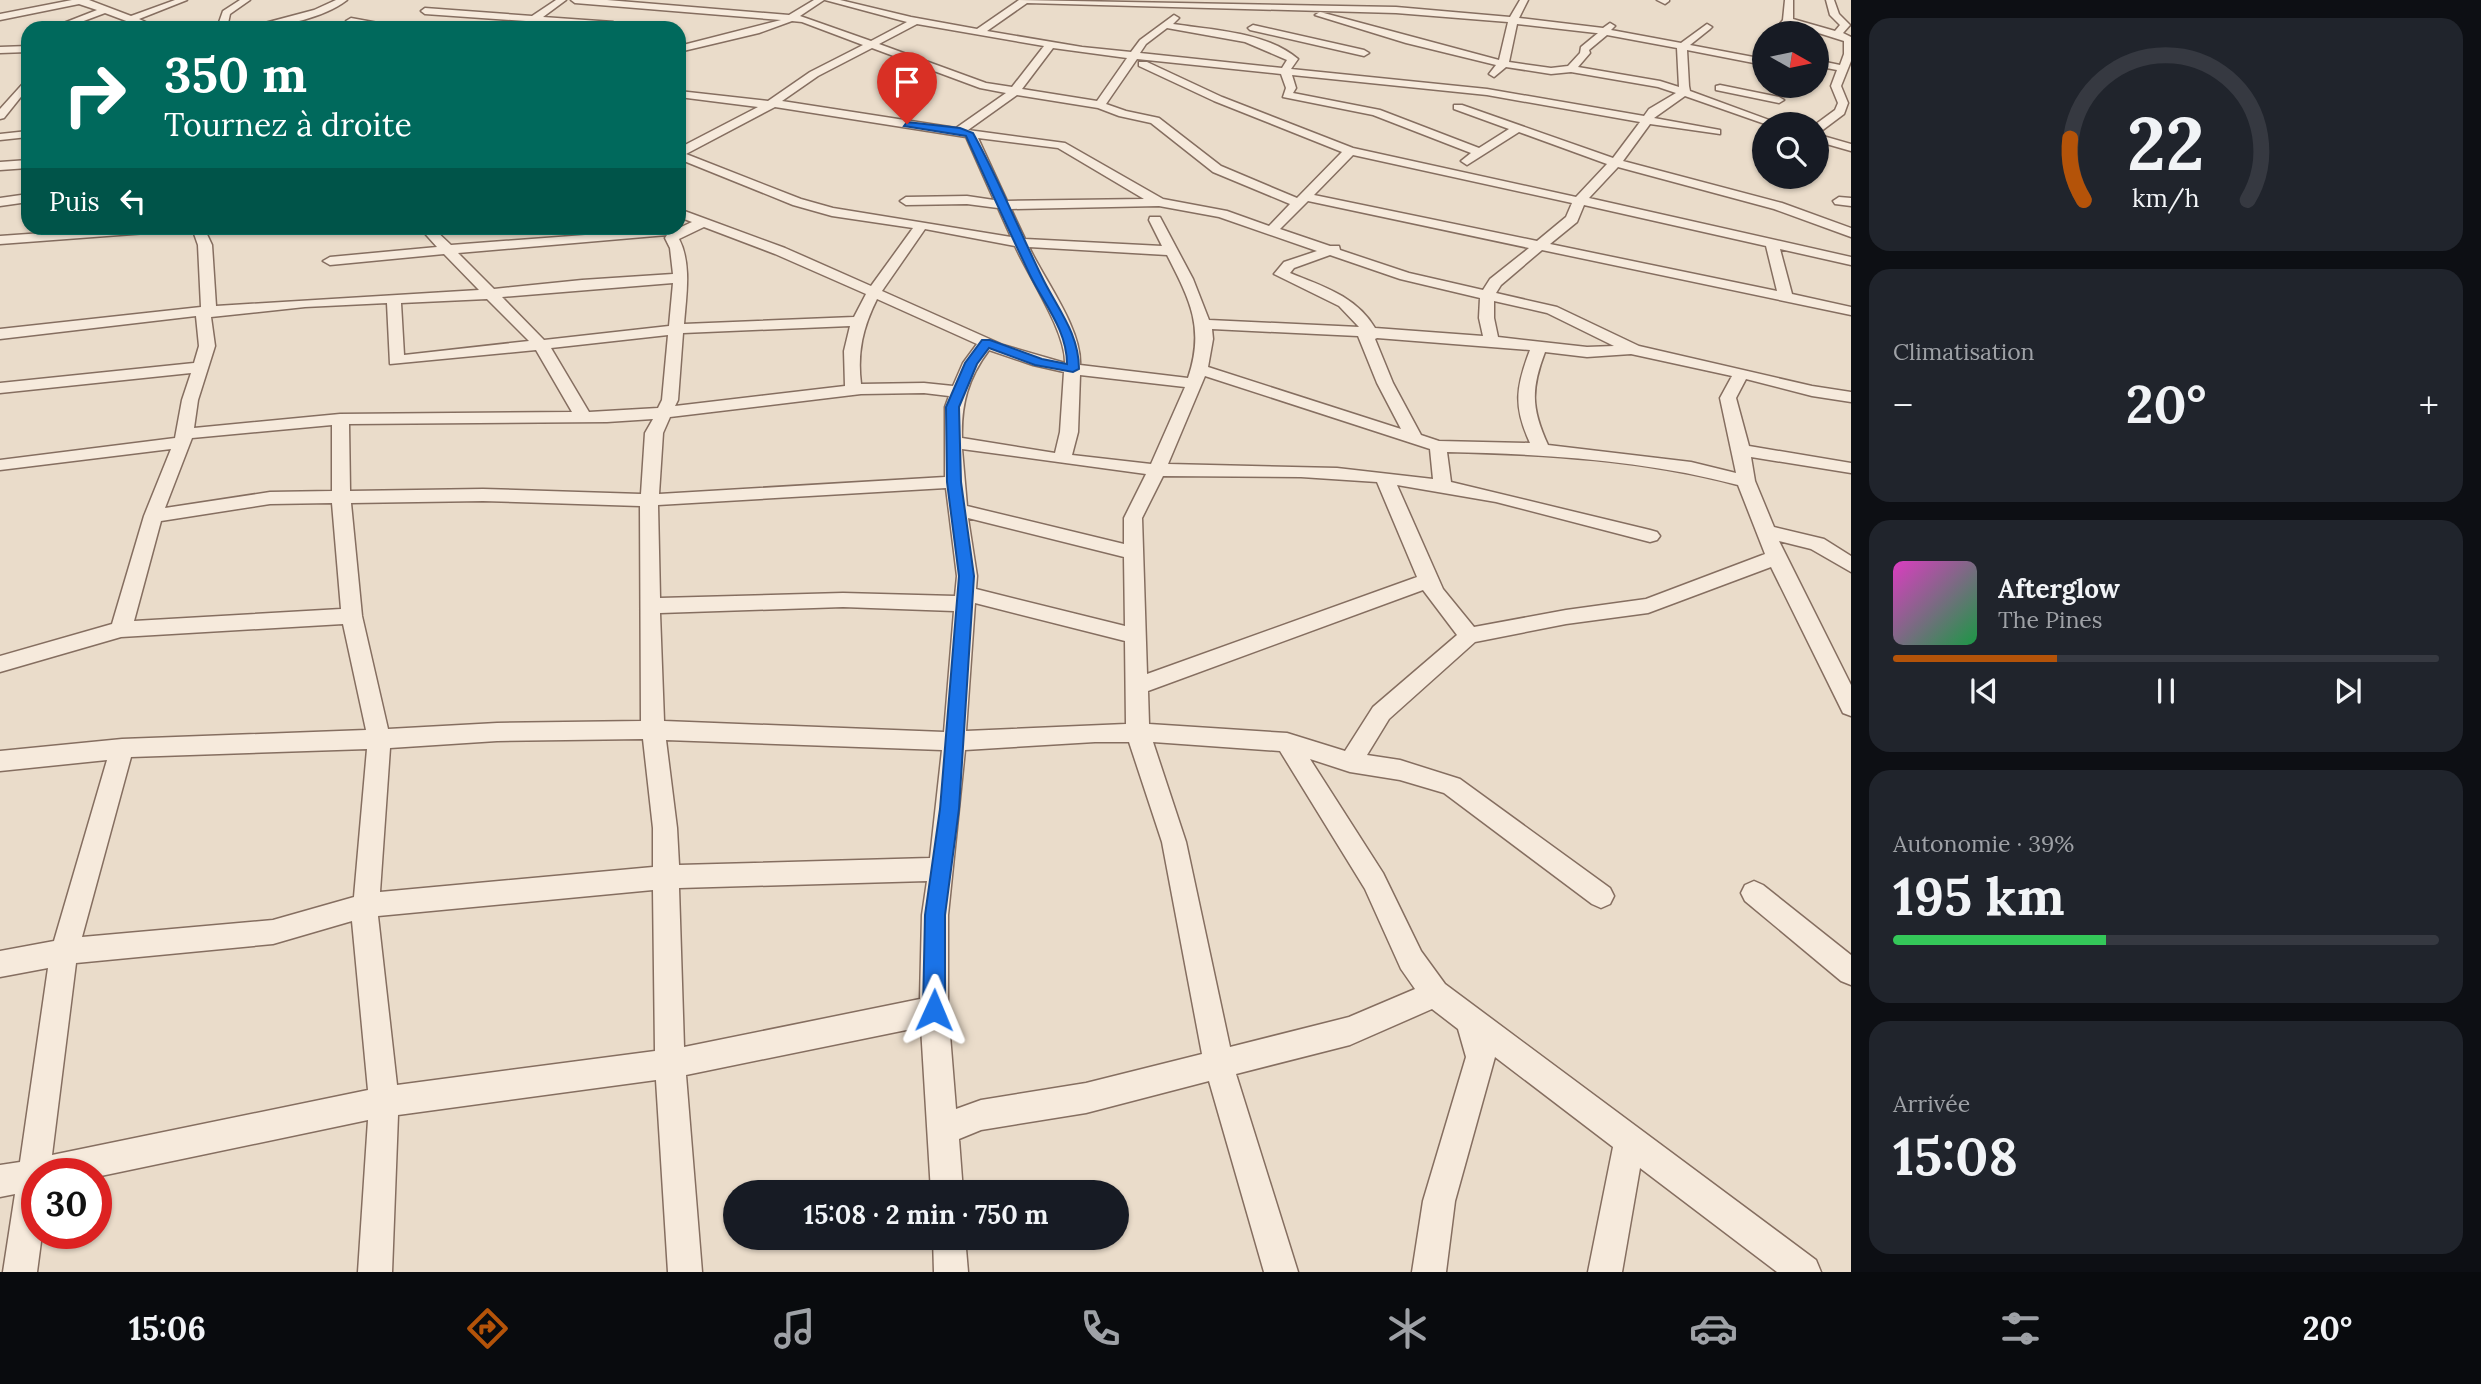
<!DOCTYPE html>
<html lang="fr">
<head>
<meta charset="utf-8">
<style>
  :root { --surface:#171b24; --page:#20242c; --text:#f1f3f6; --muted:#9ea1a6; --line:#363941; --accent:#b45309 }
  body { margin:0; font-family:Lora,serif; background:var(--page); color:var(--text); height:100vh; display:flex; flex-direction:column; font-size:26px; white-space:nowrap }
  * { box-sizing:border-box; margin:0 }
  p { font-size:23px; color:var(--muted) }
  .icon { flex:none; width:38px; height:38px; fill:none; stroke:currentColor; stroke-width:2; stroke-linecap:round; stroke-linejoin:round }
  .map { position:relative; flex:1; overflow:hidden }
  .side { display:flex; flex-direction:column; gap:18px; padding:18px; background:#0d0f14; width:630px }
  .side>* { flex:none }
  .top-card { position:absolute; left:21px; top:21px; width:665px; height:214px; border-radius:21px; box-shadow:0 2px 5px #0004; background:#00695c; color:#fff; overflow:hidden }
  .needle { width:46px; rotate:99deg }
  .controls { position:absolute; left:1752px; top:21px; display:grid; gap:14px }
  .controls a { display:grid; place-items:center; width:77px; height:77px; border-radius:50%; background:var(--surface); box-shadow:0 2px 5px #0004; font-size:35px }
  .speed { position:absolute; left:21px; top:1158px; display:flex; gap:14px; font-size:35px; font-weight:700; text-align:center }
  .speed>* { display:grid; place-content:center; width:91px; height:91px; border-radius:50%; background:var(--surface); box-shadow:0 2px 5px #0004; line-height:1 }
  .speed .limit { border:10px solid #d22; background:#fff; color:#111 }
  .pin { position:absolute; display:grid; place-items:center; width:60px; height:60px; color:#fff; margin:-72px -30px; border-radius:50% 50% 50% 0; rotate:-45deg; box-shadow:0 0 7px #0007 }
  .pin .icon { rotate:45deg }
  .me { position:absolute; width:77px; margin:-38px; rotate:1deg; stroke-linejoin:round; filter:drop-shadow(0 0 5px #0008) }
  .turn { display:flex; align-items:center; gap:24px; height:147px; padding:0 28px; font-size:32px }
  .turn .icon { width:91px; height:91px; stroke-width:2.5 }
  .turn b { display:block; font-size:49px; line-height:60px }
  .then { display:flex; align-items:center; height:66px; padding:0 28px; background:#0003; gap:14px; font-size:26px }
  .big { font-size:52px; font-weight:700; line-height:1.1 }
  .side .widget { flex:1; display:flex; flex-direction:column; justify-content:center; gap:10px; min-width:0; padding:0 24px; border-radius:21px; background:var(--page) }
  .side .dial { align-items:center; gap:0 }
  .dial svg { height:182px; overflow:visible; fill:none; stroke:var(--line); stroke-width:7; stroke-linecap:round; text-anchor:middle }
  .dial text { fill:var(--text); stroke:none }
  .song { display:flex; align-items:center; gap:21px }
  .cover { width:84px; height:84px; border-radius:10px; background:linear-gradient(135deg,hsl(310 70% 55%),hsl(140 70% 35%)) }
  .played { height:7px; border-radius:4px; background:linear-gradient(90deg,var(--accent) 30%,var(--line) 30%) }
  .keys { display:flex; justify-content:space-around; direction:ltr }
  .heat { display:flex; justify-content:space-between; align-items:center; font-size:38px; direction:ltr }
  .charge { height:10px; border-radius:5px; background:linear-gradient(90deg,#34c759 39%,var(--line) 0) }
  .trip { position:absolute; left:723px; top:1180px; width:406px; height:70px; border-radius:35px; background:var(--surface); box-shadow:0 2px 5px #0004; font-weight:700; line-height:70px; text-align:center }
  .tab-bar { display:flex; height:112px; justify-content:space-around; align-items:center; background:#090b0e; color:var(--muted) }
  .tab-bar .icon { width:49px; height:49px }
  .tab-bar .current { color:var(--accent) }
  .tab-bar b { font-size:32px; color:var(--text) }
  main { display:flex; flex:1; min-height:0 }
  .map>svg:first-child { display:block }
</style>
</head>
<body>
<main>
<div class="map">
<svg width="1851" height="1272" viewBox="0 0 1851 1272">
  <rect width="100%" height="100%" fill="#eadcca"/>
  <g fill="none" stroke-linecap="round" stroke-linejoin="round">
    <defs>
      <g id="minor">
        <path d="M 72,0 L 89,0 L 131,16 L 175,0 L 187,0 L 139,19 L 159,28 L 145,28 L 105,13 L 65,28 L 51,28 L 97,10 L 79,4 L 0,20 L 0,14 Z"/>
        <path d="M 240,0 L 250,0 L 230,14 L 227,28 L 217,28 L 223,11 Z"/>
        <path d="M 336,0 L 347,0 C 322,19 277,28 246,28 L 314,10 Z"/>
        <path d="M 556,0 L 566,0 L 543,17 L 613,22 L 618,25 L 613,28 L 536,22 L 530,25 L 526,21 L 425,14 L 421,11 L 425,8 L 532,16 Z"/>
        <path d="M 571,0 L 607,0 L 789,15 L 814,0 L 824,0 L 800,16 L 871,41 L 907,22 L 825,0 L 840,0 L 911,17 L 977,29 L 1019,0 L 1396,7 L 1510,17 L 1520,0 L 1528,0 L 1519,18 L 1603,28 L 1610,23 L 1615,26 L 1611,30 L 1681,43 L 1707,24 L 1712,27 L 1710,29 L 1690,45 L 1764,59 L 1764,65 L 1687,50 L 1689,86 L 1690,91 L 1780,124 L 1765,124 L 1685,96 L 1654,118 L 1720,130 L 1720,134 L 1650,124 L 1623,161 L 1782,203 L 1851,228 L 1851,237 L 1774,209 L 1618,167 L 1589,198 L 1851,257 L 1851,265 L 1780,249 L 1792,294 L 1851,307 L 1851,315 L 1542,250 L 1501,285 L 1496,293 L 1557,307 L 1639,346 L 1812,386 L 1851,392 L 1851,402 L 1812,396 L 1746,379 L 1736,398 L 1749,446 L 1851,463 L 1851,473 L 1751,457 L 1755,481 L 1774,527 L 1824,539 L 1851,556 L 1851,572 L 1811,549 L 1779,541 L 1851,685 L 1851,716 L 1843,713 L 1771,567 L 1648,613 L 1566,624 L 1475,642 L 1389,719 L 1367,755 L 1400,760 L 1460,779 L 1610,888 L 1614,896 L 1610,904 L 1601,908 L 1592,904 L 1444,793 L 1400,780 L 1350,772 L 1310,759 L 1383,873 L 1421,951 L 1445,984 L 1816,1260 L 1821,1272 L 1777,1272 L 1640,1168 L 1622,1272 L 1588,1272 L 1613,1147 L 1495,1057 L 1455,1201 L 1446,1272 L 1412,1272 L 1423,1201 L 1466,1057 L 1458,1029 L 1432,1009 L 1350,1045 L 1236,1074 L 1298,1272 L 1264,1272 L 1209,1081 L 1086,1113 L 981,1130 L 959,1139 L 963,1192 L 931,1192 L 921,1027 L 686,1075 L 702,1272 L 668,1272 L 656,1080 L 398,1115 L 392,1272 L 358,1272 L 368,1120 L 96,1177 L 96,1174 L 37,1174 L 37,1234 L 42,1234 L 37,1272 L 3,1272 L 15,1194 L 0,1197 L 0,1165 L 20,1162 L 48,968 L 0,977 L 0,951 L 54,941 L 107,760 L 0,771 L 0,751 L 122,739 L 366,730 L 343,624 L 121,637 L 0,672 L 0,656 L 112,624 L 144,516 L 171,449 L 0,470 L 0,460 L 175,438 L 182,400 L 191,373 L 0,393 L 0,383 L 194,363 L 199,346 L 196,316 L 0,339 L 0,329 L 201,307 L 198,245 L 192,228 L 204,228 L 212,245 L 216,306 L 479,290 L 444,254 L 330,265 L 323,261 L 330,257 L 437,247 L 420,228 L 433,228 L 451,245 L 679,228 L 692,222 L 679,217 L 679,209 L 785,248 L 871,286 L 913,228 L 832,216 L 793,205 L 679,159 L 679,148 L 758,107 L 679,97 L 679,91 L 768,101 L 810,72 L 863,45 L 802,22 L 792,21 L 759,33 L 679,52 L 679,46 L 781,20 L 575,3 ZM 1027,3 L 1396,13 L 1508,22 L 1499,60 L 1320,12 L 1315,15 L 1406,43 L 1496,65 L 1489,74 L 1494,77 L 1506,67 L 1551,74 L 1571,72 L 1658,87 L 1676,93 L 1649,109 L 1644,116 L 1487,89 L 1291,69 L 1298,59 C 1267,32 1212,30 1173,24 L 1179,18 L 1174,15 L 1140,40 L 1131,52 L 1082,47 L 987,31 ZM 917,24 L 1044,46 L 1012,87 L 986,83 L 879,44 ZM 1517,24 L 1596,33 L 1598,33 L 1581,47 L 1580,53 L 1568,66 L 1551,68 L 1509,62 ZM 1167,28 L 1245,42 L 1287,60 L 1282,68 L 1140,53 L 1146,44 ZM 1607,35 L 1677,48 L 1679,87 L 1660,81 L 1578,67 L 1590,53 L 1589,50 ZM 872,48 L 980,88 L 1006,93 L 956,128 L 782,101 L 818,76 ZM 1053,48 L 1127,58 L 1097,101 L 1022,89 ZM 1137,59 L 1281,74 L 1286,88 L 1283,97 L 1373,115 L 1471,153 L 1461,161 L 1467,165 L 1519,132 L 1607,164 L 1576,197 L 1353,148 L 1222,97 L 1147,62 L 1139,62 L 1139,66 L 1214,101 L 1342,152 L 1297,198 L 1221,166 L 1159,118 L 1126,111 L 1106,104 ZM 1292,75 L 1487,95 L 1640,122 L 1613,158 L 1462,105 L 1454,105 L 1454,109 L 1509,129 L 1479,148 L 1380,110 L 1293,93 L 1296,88 ZM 1017,95 L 1098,108 L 1119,116 L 1151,123 L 1213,172 L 1290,204 L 1269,226 L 1227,211 L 1163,199 L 1065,143 L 968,130 ZM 775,107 L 966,137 L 994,200 L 967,196 L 906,197 L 900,201 L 906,205 L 967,204 L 998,208 L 1011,237 L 833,208 L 801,199 L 686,154 ZM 978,138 L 1058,148 L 1144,199 L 1007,201 ZM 1353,155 L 1572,203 L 1566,217 L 1537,241 L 1314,195 ZM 1308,201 L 1529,248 L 1490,279 L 1483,290 L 1409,273 L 1340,250 L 1339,246 L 1330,246 L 1280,229 ZM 1584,205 L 1766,246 L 1777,291 L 1550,244 L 1577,222 ZM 1159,206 L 1219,217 L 1317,251 L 1284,262 L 1274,274 L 1339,306 L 1359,327 L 1209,320 L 1193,279 L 1160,217 L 1150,217 L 1149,220 L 1162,246 L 1025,239 L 1011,209 ZM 704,227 L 775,254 L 866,294 L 854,317 L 684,324 C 686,297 692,264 679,239 ZM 925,229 L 1015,246 C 1029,277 1066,332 1065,363 L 1003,345 L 882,291 ZM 667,235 L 665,238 L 670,248 L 673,274 L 582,280 L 494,289 L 458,253 ZM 1029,247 L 1167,255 C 1190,300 1205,328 1188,378 L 1080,365 C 1082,329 1045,281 1029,247 ZM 1330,255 L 1400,279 L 1480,298 L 1479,318 L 1483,336 L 1375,328 C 1356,296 1322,286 1290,273 L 1294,268 ZM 673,283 L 669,326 L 544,340 L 502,297 ZM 487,299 L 529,341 L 404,355 L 401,303 ZM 877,299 L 977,344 L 963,363 L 953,386 L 924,383 L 861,384 C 857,352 863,327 877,299 ZM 1494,301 L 1547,313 L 1614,346 L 1587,347 L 1498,337 L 1494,318 ZM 387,303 L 390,364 L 536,350 L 572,412 L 340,414 L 194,428 L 198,400 L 215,346 L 211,317 L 305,307 ZM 850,326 L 844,351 L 845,386 L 675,406 L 678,400 L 683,333 ZM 1212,329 L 1358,336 L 1377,383 L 1401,429 L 1208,367 L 1213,339 ZM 668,335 L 662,400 L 658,408 L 589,412 L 551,348 ZM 1377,338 L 1530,350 C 1516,387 1513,406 1530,443 L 1439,441 L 1421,435 L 1393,383 L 1375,339 ZM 989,350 L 1033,365 L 1064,372 L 1060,432 L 1055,453 L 962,438 C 961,404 968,378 989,350 ZM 1545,352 L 1587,357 L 1631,354 L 1732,376 L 1720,398 L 1736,473 L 1691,462 L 1548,445 C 1531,408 1531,389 1545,352 ZM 1080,375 L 1185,387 L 1151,464 L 1072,455 L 1078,432 ZM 1205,376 L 1430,449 L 1433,479 L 1337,468 L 1168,464 ZM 924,393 L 949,396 L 945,407 L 945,477 L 659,494 L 663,433 L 670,417 L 861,394 ZM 653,419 L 645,433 L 641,494 L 483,489 L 350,491 L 349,424 L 607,422 ZM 332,425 L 332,491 L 270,492 L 165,508 L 192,438 ZM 962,449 L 1146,474 L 1124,518 L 1124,544 L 967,506 ZM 1447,452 C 1545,454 1644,460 1738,485 L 1765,554 L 1646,599 L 1566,610 L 1474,627 L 1443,589 L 1397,485 L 1496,502 L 1650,542 L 1657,540 L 1660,536 L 1657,532 L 1650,530 L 1451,482 ZM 1163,476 L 1301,477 L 1377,482 L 1417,577 L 1147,674 L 1142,518 ZM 946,488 L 957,576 L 955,596 L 843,593 L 660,598 L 658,505 ZM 483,501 L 640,506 L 641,721 L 497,723 L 388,729 L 362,616 L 351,503 ZM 332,503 L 341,609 L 134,621 L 161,521 L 270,504 ZM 968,518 L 1124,557 L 1125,626 L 976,589 L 977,576 ZM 1423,590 L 1457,635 L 1373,707 L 1345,751 L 1287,733 L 1149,724 L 1148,691 ZM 975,603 L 1125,641 L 1126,724 L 966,731 ZM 843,607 L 954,611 L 944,732 L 664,721 L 660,613 ZM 643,739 L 653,828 L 653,867 L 380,892 L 390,748 L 497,741 ZM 666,740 L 942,750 L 930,858 L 679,865 L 677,828 ZM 1095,742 L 1129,742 L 1162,842 L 1202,1054 L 1086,1083 L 981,1100 L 956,1109 L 948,1010 L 948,915 L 965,750 ZM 1153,742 L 1280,751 L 1365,889 L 1401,969 L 1415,989 L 1349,1017 L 1230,1047 L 1186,842 ZM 367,749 L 354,897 L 273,920 L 82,937 L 131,757 ZM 927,881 L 922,915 L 920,999 L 684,1047 L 679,888 ZM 653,890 L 655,1051 L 397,1085 L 378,916 ZM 352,921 L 368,1090 L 52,1155 L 76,963 L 273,944 Z"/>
        <path d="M 1657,0 L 1669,0 L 1669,1 L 1665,4 Z"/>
        <path d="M 1785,0 L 1793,0 L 1793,19 L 1835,31 L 1840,25 L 1830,15 L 1826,0 L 1834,0 L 1839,14 L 1850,25 L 1843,33 L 1851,37 L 1851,61 L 1841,86 L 1848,103 L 1844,114 L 1820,132 L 1816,133 L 1816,124 L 1835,110 L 1838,103 L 1831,86 L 1837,70 L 1816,66 L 1816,60 L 1840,65 L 1844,54 L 1844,41 L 1790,24 L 1781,33 L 1773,33 L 1783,20 Z"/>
        <path d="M 351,18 L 389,25 L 394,28 L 374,28 L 348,23 L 346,21 Z"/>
        <path d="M 1253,25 L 1364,50 L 1369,53 L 1364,56 L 1250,30 L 1248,28 Z"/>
        <path d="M 28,46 L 28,52 L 0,53 L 0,47 Z"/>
        <path d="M 28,78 L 28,88 L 4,118 L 0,119 L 0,109 Z"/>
        <path d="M 1720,85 L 1779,97 L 1784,100 L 1779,103 L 1716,90 L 1716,86 Z"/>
        <path d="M 28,131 L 28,137 L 0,140 L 0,134 Z"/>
        <path d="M 1816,134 L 1851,144 L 1851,151 L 1816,141 Z"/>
        <path d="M 28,160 L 28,168 L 0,170 L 0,162 Z"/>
        <path d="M 28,194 L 28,202 L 0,206 L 0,198 Z"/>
        <path d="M 1839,197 L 1851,198 L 1851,206 L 1835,204 L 1833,201 Z"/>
        <path d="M 114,228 L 167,228 L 160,232 L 0,244 L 0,236 Z"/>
        <path d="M 1754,881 L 1763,885 L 1851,955 L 1851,985 L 1841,981 L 1745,901 L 1741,893 L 1745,885 Z"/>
        <path d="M 933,1237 L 965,1237 L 968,1272 L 934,1272 Z"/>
      </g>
    </defs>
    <use href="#minor" stroke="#856e60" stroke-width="3"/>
    <use href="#minor" fill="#f6eadc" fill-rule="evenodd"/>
  </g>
  <path fill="#1a73e8" stroke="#114b97" stroke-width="2" d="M 907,122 L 960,128 L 973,133 C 998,178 1018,228 1041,275 C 1056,307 1079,332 1079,369 L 1073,372 L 1035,365 L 989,348 L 977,364 L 959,407 L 961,482 L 974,576 L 959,809 L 945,915 L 945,1010 L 942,1017 L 934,1020 L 926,1017 L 923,1010 L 925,915 L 940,809 L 959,576 L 947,482 L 946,407 L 965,363 L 982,340 L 990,340 L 1042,359 L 1067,364 C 1067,330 1044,304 1030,275 C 1008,229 987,182 966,136 L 904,126 Z"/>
</svg>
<div class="controls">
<a><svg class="needle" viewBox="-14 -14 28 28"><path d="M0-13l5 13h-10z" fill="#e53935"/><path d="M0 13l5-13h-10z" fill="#9ea1a6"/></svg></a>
<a><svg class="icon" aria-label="search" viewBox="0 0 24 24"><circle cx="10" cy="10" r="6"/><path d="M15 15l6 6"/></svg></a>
</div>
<div class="speed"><div class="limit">30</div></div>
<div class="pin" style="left:907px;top:124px;background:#d93025"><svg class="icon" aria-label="arrive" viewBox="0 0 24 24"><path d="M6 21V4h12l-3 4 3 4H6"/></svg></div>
<svg class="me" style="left:934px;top:1010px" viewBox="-20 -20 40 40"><path d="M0-17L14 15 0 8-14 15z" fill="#1a73e8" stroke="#fff" stroke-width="4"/></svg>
<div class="trip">15:08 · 2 min · 750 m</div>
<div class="top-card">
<div class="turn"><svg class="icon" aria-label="right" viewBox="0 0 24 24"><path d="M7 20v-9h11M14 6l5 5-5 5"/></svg><div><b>350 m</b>Tournez à droite</div></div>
<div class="then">Puis<svg class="icon" aria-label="left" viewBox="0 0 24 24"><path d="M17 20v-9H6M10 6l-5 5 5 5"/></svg></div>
</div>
</div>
<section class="side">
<div class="widget dial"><svg viewBox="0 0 100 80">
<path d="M14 69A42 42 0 1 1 86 69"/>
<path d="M14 69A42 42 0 0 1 8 42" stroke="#b45309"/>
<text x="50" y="56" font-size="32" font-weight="700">22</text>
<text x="50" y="72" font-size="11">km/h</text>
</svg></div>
<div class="widget"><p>Climatisation</p>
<div class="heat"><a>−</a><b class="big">20°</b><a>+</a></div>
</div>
<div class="widget">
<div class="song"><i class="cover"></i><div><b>Afterglow</b><p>The Pines</p></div></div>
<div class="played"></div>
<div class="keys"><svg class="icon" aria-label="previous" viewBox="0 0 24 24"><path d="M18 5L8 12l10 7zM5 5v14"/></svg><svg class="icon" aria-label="pause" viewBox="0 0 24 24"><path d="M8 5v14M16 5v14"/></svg><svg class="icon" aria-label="next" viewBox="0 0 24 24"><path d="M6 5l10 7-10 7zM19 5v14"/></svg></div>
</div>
<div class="widget"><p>Autonomie · 39%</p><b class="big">195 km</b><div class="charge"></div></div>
<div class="widget"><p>Arrivée</p><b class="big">15:08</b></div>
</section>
</main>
<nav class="tab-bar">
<b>15:06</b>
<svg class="icon current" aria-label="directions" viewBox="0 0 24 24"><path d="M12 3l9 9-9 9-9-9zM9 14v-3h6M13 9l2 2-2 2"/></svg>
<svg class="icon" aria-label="music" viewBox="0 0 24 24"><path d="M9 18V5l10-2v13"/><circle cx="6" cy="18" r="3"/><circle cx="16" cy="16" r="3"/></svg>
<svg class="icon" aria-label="phone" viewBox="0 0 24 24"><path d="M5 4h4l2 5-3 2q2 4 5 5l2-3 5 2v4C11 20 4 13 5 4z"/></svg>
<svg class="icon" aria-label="climate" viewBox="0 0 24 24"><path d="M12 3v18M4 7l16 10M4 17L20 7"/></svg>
<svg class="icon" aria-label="car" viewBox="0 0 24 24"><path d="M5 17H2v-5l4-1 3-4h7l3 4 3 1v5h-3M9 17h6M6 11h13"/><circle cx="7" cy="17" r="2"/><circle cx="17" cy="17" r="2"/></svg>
<svg class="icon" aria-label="filters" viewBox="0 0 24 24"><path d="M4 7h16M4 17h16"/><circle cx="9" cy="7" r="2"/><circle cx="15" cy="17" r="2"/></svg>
<b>20°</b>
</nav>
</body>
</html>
